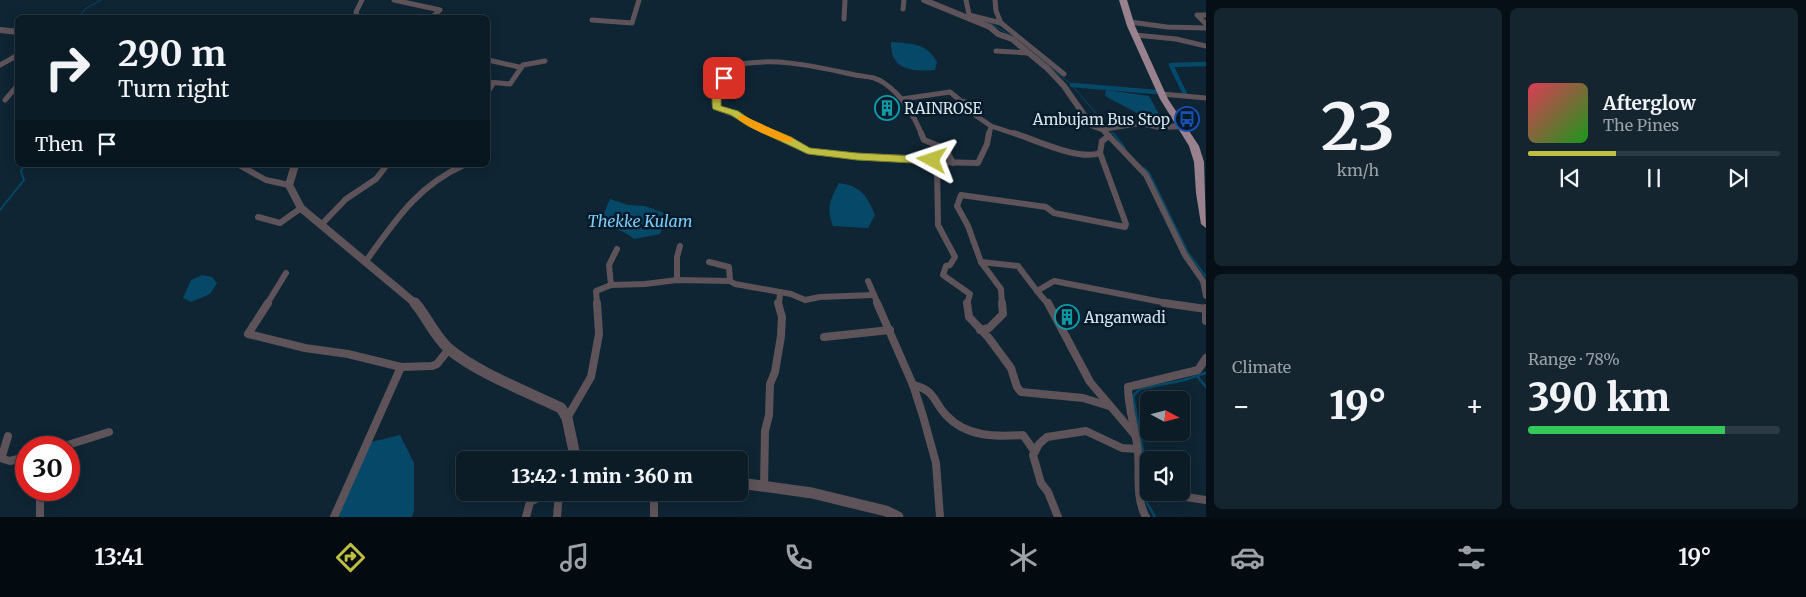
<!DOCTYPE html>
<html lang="en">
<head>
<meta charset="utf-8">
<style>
  :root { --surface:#0b1c27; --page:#14252f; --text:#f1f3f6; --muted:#9aa1a7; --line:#2b3a44; --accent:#bebf42 }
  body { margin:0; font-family:Merriweather,serif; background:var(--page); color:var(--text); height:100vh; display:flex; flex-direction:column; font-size:19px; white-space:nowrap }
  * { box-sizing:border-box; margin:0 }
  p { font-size:16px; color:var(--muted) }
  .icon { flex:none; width:28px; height:28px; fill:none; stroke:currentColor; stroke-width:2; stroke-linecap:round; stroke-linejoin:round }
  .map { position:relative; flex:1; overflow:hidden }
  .details { display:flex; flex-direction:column; gap:8px; padding:8px; background:#060f15; width:600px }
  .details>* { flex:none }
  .banner { position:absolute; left:15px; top:15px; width:475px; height:152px; border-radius:8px; box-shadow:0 2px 12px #0003,0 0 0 1px var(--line); background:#0b1c27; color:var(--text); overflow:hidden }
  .needle { width:32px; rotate:97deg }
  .controls { position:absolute; left:1140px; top:391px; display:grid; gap:10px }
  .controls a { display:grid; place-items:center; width:50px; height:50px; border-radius:8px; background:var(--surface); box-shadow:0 2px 12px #0003,0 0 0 1px var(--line); font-size:25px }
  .speed { position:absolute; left:15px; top:436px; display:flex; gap:10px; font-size:25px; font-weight:700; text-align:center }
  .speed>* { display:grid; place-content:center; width:65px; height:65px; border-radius:50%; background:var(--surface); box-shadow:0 2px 12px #0003,0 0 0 1px var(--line); line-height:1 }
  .speed .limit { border:8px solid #d22; background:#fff; color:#111 }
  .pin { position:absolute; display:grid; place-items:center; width:42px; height:42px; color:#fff; margin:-21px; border-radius:10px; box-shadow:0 2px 8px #0006 }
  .me { position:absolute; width:55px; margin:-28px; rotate:275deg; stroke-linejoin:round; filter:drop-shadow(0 0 4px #0008) }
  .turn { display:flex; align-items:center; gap:18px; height:105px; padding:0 20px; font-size:22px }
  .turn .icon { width:65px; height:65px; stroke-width:2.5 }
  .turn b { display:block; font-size:35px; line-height:42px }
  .then { display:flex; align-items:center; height:48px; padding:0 20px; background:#0003; gap:10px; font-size:19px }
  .big { font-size:38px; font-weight:800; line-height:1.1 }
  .details .card { flex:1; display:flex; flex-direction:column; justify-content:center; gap:8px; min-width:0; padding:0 18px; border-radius:8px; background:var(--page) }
  .details .dial { align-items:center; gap:0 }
  .dial b { font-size:65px; line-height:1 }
  .song { display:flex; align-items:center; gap:15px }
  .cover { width:60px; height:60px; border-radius:8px; background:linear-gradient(135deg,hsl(350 70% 55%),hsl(120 70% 35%)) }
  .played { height:5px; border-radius:2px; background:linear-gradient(90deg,var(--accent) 35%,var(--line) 35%) }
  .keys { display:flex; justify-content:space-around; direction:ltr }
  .heat { display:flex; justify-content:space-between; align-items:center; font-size:28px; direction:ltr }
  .charge { height:8px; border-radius:4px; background:linear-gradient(90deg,#34c759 78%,var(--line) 0) }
  .details .tiles { flex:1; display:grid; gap:8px; grid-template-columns:repeat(2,1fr) }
  .trip { position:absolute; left:456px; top:451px; width:292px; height:50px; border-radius:8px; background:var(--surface); box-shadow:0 2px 12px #0003,0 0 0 1px var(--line); font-weight:800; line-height:50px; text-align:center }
  .tab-bar { display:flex; height:80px; justify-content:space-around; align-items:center; background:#040b10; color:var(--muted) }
  .tab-bar .icon { width:35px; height:35px }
  .tab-bar .selected { color:var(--accent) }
  .tab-bar b { font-size:22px; color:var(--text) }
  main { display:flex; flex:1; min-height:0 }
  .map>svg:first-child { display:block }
</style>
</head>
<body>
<main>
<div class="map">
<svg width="1206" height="517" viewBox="0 0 1206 517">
  <rect width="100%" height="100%" fill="#0f2534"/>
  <g fill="#054867">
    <path d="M 891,42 C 912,44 926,42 937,62 L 935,70 C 912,72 890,70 891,42 Z"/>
    <path d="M 1106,90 L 1149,96 L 1160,116 L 1148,119 L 1105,96 Z"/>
    <path d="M 839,183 C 861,186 867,196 875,215 L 868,228 L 833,226 C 826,208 830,200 839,183 Z"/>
    <path d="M 610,199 L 628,205 L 645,206 L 664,213 L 664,224 L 660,234 L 634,239 C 624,230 613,229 602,223 L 604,213 Z"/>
    <path d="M 202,275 L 212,277 L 217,283 L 210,294 L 191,302 L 183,298 L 191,280 Z"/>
    <path d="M 400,435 L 414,463 L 414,510 L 412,517 L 339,517 L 339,511 L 363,444 Z"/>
  </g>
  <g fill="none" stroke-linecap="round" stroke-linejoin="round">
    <g stroke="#054867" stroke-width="1">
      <path d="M 81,18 L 79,17 L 85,9 L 101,0"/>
      <path d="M 988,22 L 1010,35"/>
      <path d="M 1037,56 L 1072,85 L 1114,135"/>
    </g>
    <g stroke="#054867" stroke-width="2">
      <path d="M 1113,133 L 1125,148"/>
      <path d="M 1144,168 L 1149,173 L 1188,253 L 1206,277"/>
      <path d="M 0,210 L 24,180 L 21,171 L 24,165"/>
    </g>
    <g stroke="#054867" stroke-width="2.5">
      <path d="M 1197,376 L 1206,387"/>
      <path d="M 1155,517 L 1146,501 L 1144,456 L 1133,396 L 1140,389 L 1184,380 L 1206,373"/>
    </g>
    <g stroke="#054867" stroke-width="4.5">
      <path d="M 1072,85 L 1156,92"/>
      <path d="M 1181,95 L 1186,96 L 1171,65 L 1206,64"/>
    </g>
  </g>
  <path fill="#f9b5b2" d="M 878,104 L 891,105 L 892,107 L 897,109 L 888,116 L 887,112 L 882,111 Z"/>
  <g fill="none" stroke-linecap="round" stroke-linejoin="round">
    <g stroke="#5e5358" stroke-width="5">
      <path d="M 394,0 L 440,10 L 431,18"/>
      <path d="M 966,0 L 970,19"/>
      <path d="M 995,0 L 996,11 L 1001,23"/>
      <path d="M 903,9 L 904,0"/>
      <path d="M 969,15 L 1001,23 L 1064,74"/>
      <path d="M 1206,15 L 1197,15 L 1206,24"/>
      <path d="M 358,18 L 356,12 L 362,0"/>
      <path d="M 844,19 L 845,0"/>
      <path d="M 592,20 L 632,23 L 639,0"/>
      <path d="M 1130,22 L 1167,27 L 1206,28"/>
      <path d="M 1135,35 L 1176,39 L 1206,46"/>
      <path d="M 996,51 L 1029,53"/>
      <path d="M 488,60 L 519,67"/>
      <path d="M 0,65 L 18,55"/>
      <path d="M 488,82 L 510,84 L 523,65 L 545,61"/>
      <path d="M 488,92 L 493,84"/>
      <path d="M 1162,94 L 1206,98"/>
      <path d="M 902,99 L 950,92 L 961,101 L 970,103 L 975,115 L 991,126"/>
      <path d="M 5,100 L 18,85"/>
      <path d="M 1102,129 L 1107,135"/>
      <path d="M 777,135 C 756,126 738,114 716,108 L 720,88 L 731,71 L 731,66 C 772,56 814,66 855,75 C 866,77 874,76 884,83 C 903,96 913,114 922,135"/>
      <path d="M 989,135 L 991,126 L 1018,135"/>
    </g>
    <g stroke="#5e5358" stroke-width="6">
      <path d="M 774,133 L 807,151 L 857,156 L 914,158 L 937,162"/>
      <path d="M 921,133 L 924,140 L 946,149 L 953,163"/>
      <path d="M 1014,133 C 1035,140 1079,161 1100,153 L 1102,141 L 1109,136"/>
      <path d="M 1106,133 L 1146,175 L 1185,255 L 1203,281 L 1206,296"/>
      <path d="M 239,165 L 266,180 L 289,185"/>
      <path d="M 258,217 L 280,223 L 301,208"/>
      <path d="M 321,225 L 346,199 L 376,179 L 387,165"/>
      <path d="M 366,261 C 395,221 417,186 464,165"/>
      <path d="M 709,262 L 729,267 L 730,281 L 735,284 L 791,294 L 805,300 L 820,297 L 874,295"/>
      <path d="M 981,262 L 1018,266 L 1037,291"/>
      <path d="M 677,280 L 677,257 L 680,246"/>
      <path d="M 868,281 L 878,304"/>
      <path d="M 611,285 L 609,265 L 617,249"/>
      <path d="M 267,304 L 286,273"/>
      <path d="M 597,304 L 596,291 L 611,285 L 645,284 L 677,280 L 730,281"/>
      <path d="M 779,304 L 780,293"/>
      <path d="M 967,304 L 970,294 L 943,275 L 946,266 L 950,265 L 955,257 L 938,225 L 937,162 L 978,163 L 987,144 L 989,133"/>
      <path d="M 1002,304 L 1001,289 L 981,262 L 968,226 L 957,206 L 961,195 L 1046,207 L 1054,213 L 1125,227 L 1126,224 L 1100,153"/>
      <path d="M 1048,304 L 1037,291 L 1054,281 L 1172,304"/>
    </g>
    <g stroke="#5e5358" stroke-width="8">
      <path d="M 268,303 L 248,334 L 305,348 L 348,354 L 401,367 L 432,366 L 437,364 L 449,349"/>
      <path d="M 877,303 L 913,385 L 923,416 L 936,463 L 940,517"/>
      <path d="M 967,303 L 969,317 L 988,337 L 1011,368 L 1017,387 L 1021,392 L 1083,398 L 1109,406"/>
      <path d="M 1048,303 L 1090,382 L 1135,435"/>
      <path d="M 1164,303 L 1206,309"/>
      <path d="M 1206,308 L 1206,321"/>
      <path d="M 980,330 L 989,328 L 1003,314 L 1002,303"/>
      <path d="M 824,337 L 890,330"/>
      <path d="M 913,385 C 935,390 933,401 946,415 C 966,437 996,437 1023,435 L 1035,452"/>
      <path d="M 567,418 L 591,377 L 599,334 L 597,303"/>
      <path d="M 8,436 L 2,456 L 3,459 L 10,461 L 26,457"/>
      <path d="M 58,448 L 109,432"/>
      <path d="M 764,487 L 765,431 L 769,415 L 770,384 L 775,372 L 781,336 L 782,317 L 778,303"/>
      <path d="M 40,490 L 40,517"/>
      <path d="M 654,492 L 654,517"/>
      <path d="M 1152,492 L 1206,500"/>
      <path d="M 334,517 L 401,367"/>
      <path d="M 526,517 L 530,502 L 550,492"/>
      <path d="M 557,517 L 559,492"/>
      <path d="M 1058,517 L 1048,492 L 1041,483 L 1033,455 L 1039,444 L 1047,437 L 1086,431 L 1122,448 L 1137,449"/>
      <path d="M 1146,517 C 1135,497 1140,474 1138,452 C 1136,430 1128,409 1128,387 L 1198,370 L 1206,358"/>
    </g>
    <g stroke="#5e5358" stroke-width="6">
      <path d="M 924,0 L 990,27 L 998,34 L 1012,39 L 1047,68 L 1064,86 L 1091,125 L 1102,129 L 1140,123 L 1160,127 L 1183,126"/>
      <path d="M 0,30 L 18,32"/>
    </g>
    <path stroke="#5e5358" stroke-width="8" d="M 295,165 L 289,185 L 301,208 L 416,304"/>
    <g stroke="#5e5358" stroke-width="11">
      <path d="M 415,303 C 427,317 435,337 449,349 C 476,372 528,392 561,408 L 567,418 L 575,456 L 597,460"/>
      <path d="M 740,483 L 812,493 L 886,511 L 898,517"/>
    </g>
    <path fill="#99828e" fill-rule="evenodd" d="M 1119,0 L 1127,0 L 1135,26 L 1168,99 L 1199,146 L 1204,162 L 1206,228 L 1201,224 L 1196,193 L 1194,162 L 1189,146 L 1160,99 L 1127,26 Z"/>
  </g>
  <path fill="#bebf42" stroke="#7c7c2b" d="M 724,75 L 728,78 L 721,95 L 721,106 L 738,111 L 754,122 L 791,137 L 810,148 L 857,153 L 932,157 L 937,160 L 932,164 L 857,160 L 808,154 L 748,126 L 731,115 L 713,109 C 710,100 714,80 724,75 Z"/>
  <path fill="#f59e0b" d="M 742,115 L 792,138 L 793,140 L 792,142 C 781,144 745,126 737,118 Z"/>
  <defs>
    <symbol id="building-ring" viewBox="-11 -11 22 22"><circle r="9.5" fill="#061b29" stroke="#0f9aa8" stroke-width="1.5"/><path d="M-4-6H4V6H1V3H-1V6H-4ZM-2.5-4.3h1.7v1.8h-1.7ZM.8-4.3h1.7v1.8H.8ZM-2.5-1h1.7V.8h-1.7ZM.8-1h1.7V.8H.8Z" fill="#0f9aa8"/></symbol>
    <symbol id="bus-ring" viewBox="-11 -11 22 22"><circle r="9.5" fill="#061b29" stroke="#1a4fb4" stroke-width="1.5"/><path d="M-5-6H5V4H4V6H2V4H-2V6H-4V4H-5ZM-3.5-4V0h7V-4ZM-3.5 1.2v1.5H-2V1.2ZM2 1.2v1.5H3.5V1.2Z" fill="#1a4fb4"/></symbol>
  </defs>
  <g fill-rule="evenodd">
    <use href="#building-ring" x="873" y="94" width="28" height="28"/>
    <use href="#bus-ring" x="1173" y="105" width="28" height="28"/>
    <use href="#building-ring" x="1053" y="303" width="28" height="28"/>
  </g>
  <g text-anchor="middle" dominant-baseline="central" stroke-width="5" stroke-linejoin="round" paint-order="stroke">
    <g font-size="15" fill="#d6e3ed" stroke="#061b29" text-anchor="start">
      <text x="904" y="108">RAINROSE</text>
      <text x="1170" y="119" text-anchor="end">Ambujam Bus Stop</text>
      <text x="1084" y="317">Anganwadi</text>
    </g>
    <g font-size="16" font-style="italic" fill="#7dcdfc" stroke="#061b29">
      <text x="640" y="221">Thekke Kulam</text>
    </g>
  </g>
</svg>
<div class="controls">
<a><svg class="needle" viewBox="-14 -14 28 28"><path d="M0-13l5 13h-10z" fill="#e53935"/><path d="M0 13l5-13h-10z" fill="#9aa1a7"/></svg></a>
<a><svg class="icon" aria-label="sound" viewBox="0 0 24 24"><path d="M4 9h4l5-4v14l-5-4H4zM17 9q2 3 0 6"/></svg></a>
</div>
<div class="speed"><div class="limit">30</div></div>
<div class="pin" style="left:724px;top:78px;background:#d93025"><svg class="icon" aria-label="arrive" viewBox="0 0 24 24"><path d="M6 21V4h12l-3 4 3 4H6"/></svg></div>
<svg class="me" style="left:932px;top:160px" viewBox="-20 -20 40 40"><path d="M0-17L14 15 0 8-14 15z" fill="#bebf42" stroke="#fff" stroke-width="4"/></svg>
<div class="trip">13:42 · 1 min · 360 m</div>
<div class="banner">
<div class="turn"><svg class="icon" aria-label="right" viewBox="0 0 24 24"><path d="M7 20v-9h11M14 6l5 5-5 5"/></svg><div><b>290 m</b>Turn right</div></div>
<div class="then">Then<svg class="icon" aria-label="arrive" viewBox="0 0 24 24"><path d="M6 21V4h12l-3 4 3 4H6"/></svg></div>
</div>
</div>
<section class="details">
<div class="tiles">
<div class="card dial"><b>23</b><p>km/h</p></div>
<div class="card">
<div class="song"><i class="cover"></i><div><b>Afterglow</b><p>The Pines</p></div></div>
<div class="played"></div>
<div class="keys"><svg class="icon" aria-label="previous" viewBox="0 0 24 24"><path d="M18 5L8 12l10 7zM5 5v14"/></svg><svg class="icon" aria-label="pause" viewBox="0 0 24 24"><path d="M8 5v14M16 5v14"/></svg><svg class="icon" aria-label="next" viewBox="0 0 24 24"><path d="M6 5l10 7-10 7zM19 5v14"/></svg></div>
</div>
<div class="card"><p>Climate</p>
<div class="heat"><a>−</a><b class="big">19°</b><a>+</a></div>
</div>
<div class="card"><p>Range · 78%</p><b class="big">390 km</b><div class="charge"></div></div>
</div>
</section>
</main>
<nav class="tab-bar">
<b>13:41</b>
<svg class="icon selected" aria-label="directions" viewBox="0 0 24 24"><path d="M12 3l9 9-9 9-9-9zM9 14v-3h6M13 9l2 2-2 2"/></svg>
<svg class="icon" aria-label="music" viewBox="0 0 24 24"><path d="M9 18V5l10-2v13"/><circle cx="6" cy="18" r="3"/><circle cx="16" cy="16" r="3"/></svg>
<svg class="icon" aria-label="phone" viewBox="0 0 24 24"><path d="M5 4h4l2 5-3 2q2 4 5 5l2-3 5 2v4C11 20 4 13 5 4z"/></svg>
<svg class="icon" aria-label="climate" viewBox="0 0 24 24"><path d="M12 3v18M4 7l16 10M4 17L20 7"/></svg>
<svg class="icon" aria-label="car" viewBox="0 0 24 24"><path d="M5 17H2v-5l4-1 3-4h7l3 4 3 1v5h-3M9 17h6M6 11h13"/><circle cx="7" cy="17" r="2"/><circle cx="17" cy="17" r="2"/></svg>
<svg class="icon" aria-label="filters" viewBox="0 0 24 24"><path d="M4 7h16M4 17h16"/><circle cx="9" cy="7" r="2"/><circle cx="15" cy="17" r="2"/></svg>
<b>19°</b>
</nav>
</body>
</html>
